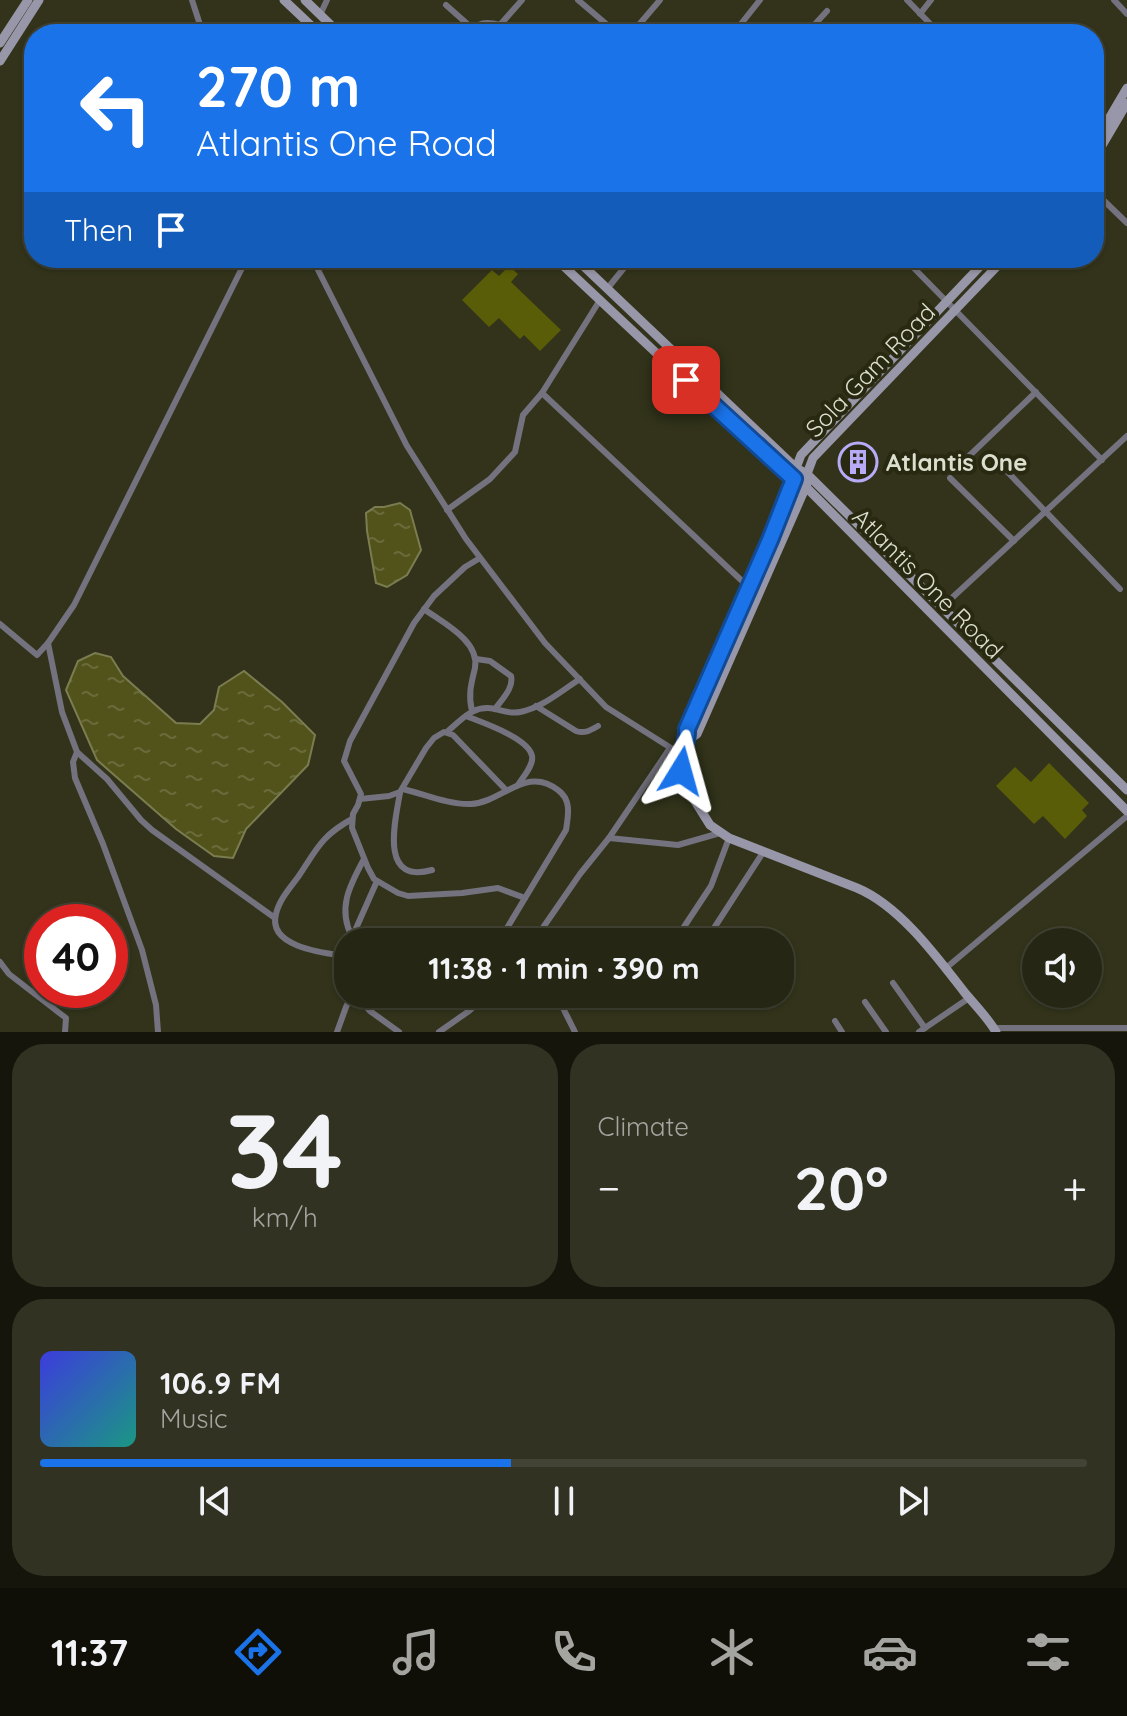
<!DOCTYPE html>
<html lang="en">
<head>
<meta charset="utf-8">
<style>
  :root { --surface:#262614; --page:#323222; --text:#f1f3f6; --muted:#a4a5a0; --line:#424334; --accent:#1a73e8 }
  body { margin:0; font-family:Quicksand,sans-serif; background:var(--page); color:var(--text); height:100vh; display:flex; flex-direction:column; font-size:30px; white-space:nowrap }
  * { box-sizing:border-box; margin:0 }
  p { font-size:26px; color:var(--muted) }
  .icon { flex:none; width:44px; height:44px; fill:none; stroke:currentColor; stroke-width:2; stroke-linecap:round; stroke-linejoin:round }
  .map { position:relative; height:1032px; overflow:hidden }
  .side { display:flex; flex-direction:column; gap:12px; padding:12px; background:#15150b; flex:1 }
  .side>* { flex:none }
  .hud { position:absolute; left:24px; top:24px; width:1080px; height:244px; border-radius:32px; box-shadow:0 2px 6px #0004,0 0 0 2px var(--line); background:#1a73e8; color:#fff; overflow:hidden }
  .tools { position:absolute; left:1022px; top:928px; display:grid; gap:16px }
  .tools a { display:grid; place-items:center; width:80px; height:80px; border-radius:50%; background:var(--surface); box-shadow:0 2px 6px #0004,0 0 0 2px var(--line); font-size:40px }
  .speed { position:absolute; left:24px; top:904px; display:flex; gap:16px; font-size:40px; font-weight:700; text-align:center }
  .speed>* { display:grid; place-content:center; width:104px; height:104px; border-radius:50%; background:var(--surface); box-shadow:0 2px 6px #0004,0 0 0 2px var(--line); line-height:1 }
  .speed .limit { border:12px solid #d22; background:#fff; color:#111 }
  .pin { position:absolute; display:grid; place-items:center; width:68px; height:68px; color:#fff; margin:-34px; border-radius:16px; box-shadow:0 4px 12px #0006 }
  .me { position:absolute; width:88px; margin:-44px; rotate:8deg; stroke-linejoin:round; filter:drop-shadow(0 0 6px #0008) }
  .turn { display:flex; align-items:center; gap:28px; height:168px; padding:0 40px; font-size:36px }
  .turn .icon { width:104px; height:104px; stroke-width:2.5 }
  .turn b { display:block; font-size:56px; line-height:68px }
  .then { display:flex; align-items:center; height:76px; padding:0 40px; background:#0003; gap:16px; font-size:30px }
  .big { font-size:60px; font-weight:700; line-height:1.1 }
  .side .tile { flex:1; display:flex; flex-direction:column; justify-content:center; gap:12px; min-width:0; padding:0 28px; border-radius:32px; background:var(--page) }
  .side .dial { align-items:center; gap:0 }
  .dial b { font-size:104px; line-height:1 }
  .song { display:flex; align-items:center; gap:24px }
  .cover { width:96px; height:96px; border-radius:12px; background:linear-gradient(135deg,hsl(240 70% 55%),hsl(170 70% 35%)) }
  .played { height:8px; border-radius:4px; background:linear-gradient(90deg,var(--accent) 45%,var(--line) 45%) }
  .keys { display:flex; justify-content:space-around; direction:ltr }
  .heat { display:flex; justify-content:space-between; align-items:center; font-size:44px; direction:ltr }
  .side .tiles { flex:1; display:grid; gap:12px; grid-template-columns:1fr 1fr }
  .tile:last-child { grid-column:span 2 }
  .trip { position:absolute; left:334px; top:928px; width:460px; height:80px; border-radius:32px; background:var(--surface); box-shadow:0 2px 6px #0004,0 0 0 2px var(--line); font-weight:700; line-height:80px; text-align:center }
  .tabs { display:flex; height:128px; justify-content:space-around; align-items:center; background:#0f0f08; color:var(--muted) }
  .tabs .icon { width:56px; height:56px }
  .tabs .on { color:var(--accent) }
  .tabs b { font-size:36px; color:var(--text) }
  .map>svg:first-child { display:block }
</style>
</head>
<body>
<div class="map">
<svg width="1127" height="1032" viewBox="0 0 1127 1032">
  <defs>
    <pattern id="water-ripples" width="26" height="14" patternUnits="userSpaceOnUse" patternTransform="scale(2)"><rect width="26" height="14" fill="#51531b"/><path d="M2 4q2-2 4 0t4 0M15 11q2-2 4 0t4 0" fill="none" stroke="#696b3b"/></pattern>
  </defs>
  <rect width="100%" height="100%" fill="#32331a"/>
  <g fill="#5a5d07">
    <path d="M 509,266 L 518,274 L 511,282 L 561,330 L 540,351 L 524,335 L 520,339 L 499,318 L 489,327 L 462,300 L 492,270 L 499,276 Z"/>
    <path d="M 1049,763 L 1089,803 L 1082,810 L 1087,816 L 1065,839 L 1043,816 L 1034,824 L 996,786 L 1015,767 L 1031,782 Z"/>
  </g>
  <g fill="url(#water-ripples)" stroke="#7b7d51" stroke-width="2">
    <path d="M 400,503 L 410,510 L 421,550 L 407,575 L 387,587 L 376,583 L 367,531 L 366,513 L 375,507 L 384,507 Z"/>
    <path d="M 95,653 L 111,657 L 123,676 L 176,723 L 200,724 L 214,710 L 219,687 L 244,671 L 282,702 L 315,735 L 308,765 L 246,829 L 233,858 L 214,856 L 176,829 L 97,760 L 66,690 L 78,661 Z"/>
  </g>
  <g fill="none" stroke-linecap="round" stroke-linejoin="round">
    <g stroke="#73727e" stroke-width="6">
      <path d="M 192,0 L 203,34"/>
      <path d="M 578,0 L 618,34"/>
      <path d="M 907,0 L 940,34"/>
      <path d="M 1114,0 L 1127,14"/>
      <path d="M 446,5 L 473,29"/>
      <path d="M 920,14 L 931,0"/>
      <path d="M 320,15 L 327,0"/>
      <path d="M 469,34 C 478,22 486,21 500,25"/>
      <path d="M 492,34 L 522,0"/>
      <path d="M 631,34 L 660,0"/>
      <path d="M 733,34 L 760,0"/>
      <path d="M 806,34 L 827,11"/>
      <path d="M 1094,191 L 1127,223"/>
      <path d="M 312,258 L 407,446 L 466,539 L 545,643 L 606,707 L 682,755"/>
      <path d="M 904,258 L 1102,460"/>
      <path d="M 607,289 L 632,258"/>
      <path d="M 600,300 L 542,393 L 757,595"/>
      <path d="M 968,457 L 1036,392"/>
      <path d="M 998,462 L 1120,589"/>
      <path d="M 950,478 L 1014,541"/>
      <path d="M 447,510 L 490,479 L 515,452 L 523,415 L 542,393"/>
      <path d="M 480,558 L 465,567 L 434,596 L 414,623 L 350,741 L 344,761 L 361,794 L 358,805 L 353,814 L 352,828 L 368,868 L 374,879 L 398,893 L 408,896 L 462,893 L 498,888 L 525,898"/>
      <path d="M 941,608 L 1127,436"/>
      <path d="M 424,609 C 443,623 480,641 475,668 C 471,684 468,695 472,711"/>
      <path d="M 0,624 L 37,655 L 48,643 L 74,605 L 247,258"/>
      <path d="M 48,643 L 62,712 L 77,752 L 107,779 L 141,820 L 152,830 L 275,918"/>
      <path d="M 476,659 L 490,661 L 511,676 C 514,688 502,699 495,709"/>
      <path d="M 536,706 L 576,731 C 585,734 591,730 598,726"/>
      <path d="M 466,716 C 481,722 529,738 532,756 C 534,765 523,777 518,785"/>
      <path d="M 447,732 C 462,719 474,704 495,709 C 504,711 511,714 520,712 C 542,708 561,691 580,679"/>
      <path d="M 77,752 L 73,762 L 75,778 L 103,844 L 142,950 L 156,1005 L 158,1032"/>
      <path d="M 403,789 C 424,794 449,805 471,804 C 503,802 526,765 558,790 C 572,800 568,816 566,830 L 501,938 L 501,942"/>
      <path d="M 400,793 C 395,821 379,885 432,870"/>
      <path d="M 360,799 L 389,796 L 400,792 L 426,748 L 434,738 L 444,732 L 453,735 L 506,790"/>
      <path d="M 609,838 L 678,845 L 720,833"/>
      <path d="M 352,937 C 337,908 350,885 364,859"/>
      <path d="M 350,942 L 377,881"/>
      <path d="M 533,942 L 580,874 L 609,838 L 670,748"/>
      <path d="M 674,942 L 711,886 L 729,838"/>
      <path d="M 705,942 L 764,851"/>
      <path d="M 348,948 L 346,970 L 348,981"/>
      <path d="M 346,956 C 324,953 267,947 276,914 C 279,900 290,888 298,877 C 317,849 321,836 352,819"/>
      <path d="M 0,962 L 9,974 L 66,1018 L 65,1032"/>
      <path d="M 946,968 L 1127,816"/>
      <path d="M 893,983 L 925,1028"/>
      <path d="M 355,994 L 370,1011 L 399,1032"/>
      <path d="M 556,994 L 575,1032"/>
      <path d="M 865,1002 L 886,1032"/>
      <path d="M 665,1003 L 671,994"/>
      <path d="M 835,1021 L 842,1032"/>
      <path d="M 994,1028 L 1127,1028"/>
      <path d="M 337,1032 L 346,1007 L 352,994"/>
      <path d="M 439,1032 L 469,1011 L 488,994"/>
      <path d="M 919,1032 L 969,998"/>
    </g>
    <g stroke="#9896a9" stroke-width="9">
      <path d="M 284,0 L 320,34"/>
      <path d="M 305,0 L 340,34"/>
      <path d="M 0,43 L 28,0"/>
      <path d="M 0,61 L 39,0"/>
      <path d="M 1094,144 L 1127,88"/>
      <path d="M 1094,159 L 1127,103"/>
      <path d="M 555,258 L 797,485 L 805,486 L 1127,811"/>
      <path d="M 575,258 L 796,468 L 807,474 L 1127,790"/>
      <path d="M 988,258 L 801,455 L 796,468 L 792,473 L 794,479 L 770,540 L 687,729 L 688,740 L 682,755 L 681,770 L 690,793 L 710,825 L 729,838 L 857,888 C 900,906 937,957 965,993 C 976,1006 988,1018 996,1032"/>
      <path d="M 688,740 L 697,734 L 807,484 L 807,474 L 813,458 L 1005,258"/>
    </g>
  </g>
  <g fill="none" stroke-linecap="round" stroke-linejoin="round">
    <defs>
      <path id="route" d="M 681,771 C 679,755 688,744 687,729 L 770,540 L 794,479 L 686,380"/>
    </defs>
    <use href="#route" stroke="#114b97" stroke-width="20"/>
    <use href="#route" stroke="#1a73e8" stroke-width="14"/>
  </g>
  <defs>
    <symbol id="building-ring" viewBox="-11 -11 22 22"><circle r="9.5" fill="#282910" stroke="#b7abf8" stroke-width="1.5"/><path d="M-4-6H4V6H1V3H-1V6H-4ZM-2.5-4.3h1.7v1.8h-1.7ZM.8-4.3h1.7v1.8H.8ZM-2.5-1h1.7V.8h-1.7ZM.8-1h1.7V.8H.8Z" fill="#b7abf8"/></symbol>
  </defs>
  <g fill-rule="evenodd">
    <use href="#building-ring" x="836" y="440" width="44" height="44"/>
  </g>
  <g text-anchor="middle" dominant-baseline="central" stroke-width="8" stroke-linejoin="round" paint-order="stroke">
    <g font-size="24" fill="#dcdece" stroke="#282910">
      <text transform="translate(870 370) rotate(-46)">Sola Gam Road</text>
      <text transform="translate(928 583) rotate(45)">Atlantis One Road</text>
    </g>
    <g font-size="24" font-weight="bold" fill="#dcdece" stroke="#282910" text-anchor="start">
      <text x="886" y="462">Atlantis One</text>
    </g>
  </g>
</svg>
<div class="tools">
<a><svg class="icon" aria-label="sound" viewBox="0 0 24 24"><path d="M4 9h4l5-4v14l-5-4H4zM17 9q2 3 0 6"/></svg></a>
</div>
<div class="speed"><div class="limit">40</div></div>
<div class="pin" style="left:686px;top:380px;background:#d93025"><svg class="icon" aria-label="arrive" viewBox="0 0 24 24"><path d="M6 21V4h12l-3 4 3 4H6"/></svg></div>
<svg class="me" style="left:681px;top:771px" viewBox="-20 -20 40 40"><path d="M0-17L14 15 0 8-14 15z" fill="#1a73e8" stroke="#fff" stroke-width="4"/></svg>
<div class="trip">11:38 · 1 min · 390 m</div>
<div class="hud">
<div class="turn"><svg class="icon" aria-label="left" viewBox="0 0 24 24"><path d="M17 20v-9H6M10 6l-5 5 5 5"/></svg><div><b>270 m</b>Atlantis One Road</div></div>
<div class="then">Then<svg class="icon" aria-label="arrive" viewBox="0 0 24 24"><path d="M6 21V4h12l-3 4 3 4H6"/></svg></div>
</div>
</div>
<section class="side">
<div class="tiles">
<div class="tile dial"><b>34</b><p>km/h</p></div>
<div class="tile"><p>Climate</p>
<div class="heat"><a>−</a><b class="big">20°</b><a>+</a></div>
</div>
<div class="tile">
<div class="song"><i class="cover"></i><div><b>106.9 FM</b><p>Music</p></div></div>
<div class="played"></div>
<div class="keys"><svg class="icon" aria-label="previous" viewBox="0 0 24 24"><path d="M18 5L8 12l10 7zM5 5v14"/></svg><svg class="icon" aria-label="pause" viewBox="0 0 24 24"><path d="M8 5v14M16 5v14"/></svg><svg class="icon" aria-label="next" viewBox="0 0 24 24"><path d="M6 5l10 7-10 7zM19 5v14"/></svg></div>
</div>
</div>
</section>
<nav class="tabs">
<b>11:37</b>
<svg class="icon on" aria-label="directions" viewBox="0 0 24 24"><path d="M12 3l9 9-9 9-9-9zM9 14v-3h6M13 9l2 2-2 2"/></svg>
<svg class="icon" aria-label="music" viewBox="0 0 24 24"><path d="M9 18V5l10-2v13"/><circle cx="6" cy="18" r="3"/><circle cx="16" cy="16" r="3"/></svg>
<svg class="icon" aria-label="phone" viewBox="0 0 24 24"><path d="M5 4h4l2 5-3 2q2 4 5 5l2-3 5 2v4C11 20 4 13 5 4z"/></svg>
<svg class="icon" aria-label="climate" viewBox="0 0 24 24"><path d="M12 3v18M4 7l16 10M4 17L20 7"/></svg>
<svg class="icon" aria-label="car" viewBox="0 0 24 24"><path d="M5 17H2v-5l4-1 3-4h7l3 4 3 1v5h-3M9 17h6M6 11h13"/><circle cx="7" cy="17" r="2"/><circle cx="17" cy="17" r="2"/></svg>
<svg class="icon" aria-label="filters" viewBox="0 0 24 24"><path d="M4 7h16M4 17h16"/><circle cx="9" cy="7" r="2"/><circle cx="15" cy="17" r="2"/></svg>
</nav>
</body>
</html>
